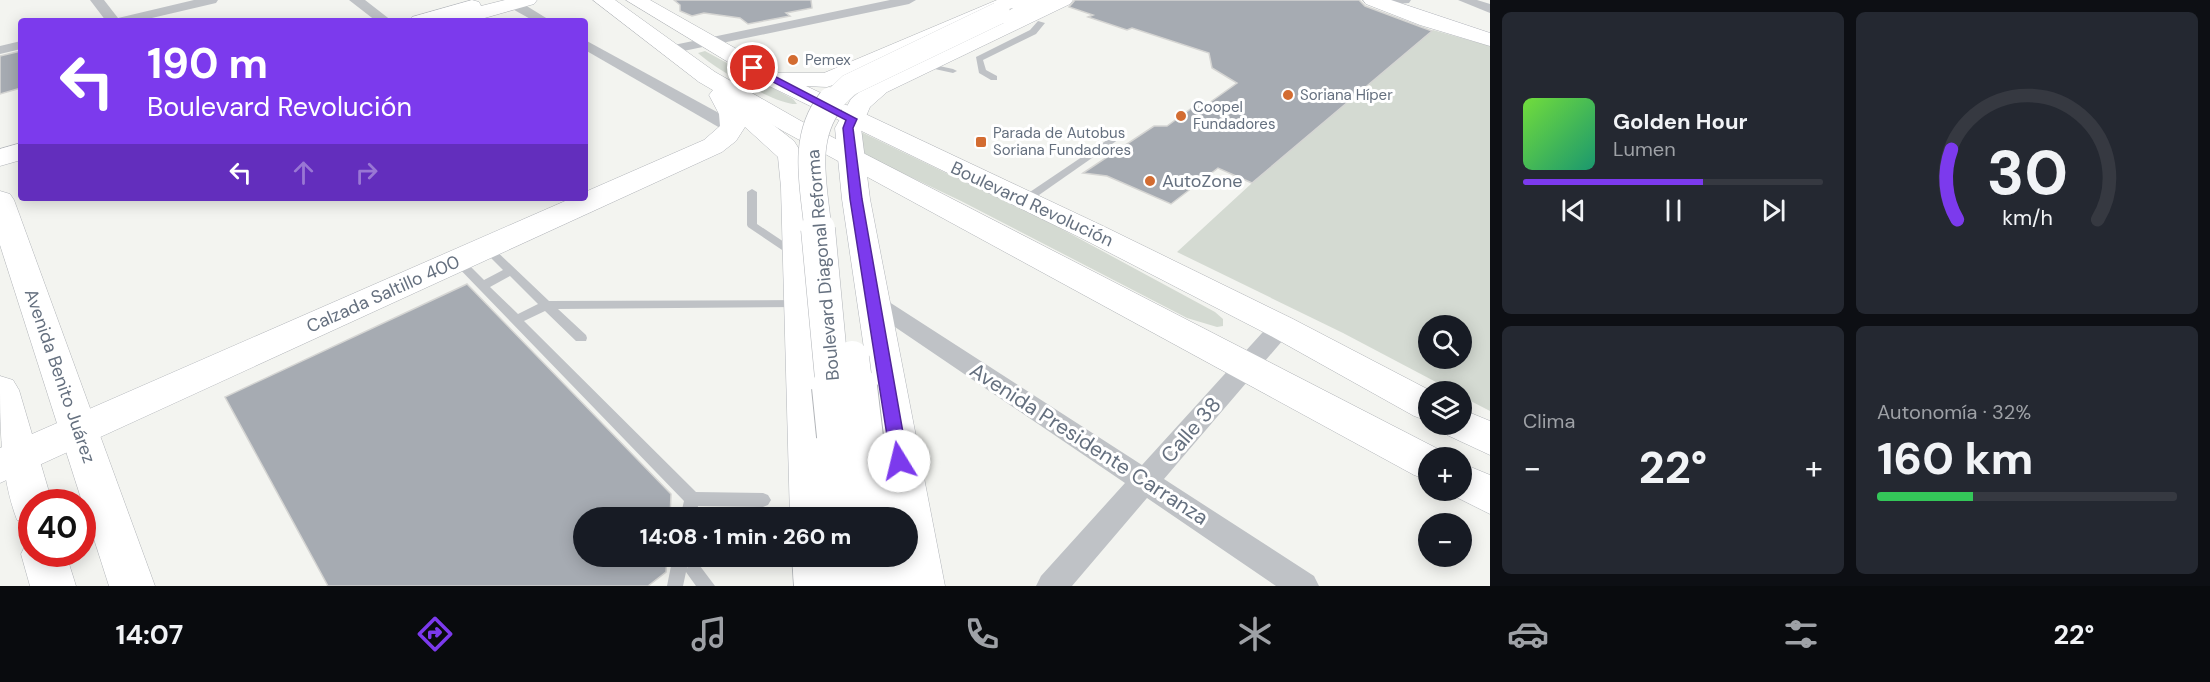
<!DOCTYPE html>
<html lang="es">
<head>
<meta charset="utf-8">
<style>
  :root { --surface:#171b24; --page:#242831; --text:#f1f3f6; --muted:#9ea1a6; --line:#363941; --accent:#7c3aed }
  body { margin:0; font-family:"DM Sans",sans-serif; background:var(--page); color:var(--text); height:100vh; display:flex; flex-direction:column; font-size:22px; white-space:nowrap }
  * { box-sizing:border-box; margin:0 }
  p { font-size:20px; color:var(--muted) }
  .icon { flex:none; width:33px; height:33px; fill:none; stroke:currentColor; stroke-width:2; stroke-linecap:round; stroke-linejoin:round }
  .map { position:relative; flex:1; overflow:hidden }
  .side { display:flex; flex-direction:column; gap:12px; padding:12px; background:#0d0f14; width:720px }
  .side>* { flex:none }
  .guide { position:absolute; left:18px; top:18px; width:570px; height:183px; border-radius:6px; box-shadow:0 3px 15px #0003; background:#7c3aed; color:#fff; overflow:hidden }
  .buttons { position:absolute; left:1418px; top:315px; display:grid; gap:12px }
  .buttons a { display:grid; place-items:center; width:54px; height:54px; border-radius:50%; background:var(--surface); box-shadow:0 3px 15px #0003; font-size:30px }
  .speed { position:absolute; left:18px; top:489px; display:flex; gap:12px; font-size:30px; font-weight:700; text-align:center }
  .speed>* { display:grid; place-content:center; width:78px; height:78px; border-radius:50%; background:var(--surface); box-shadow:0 3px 15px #0003; line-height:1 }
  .speed .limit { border:9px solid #d22; background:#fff; color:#111 }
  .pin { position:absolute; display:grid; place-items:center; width:51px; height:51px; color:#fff; margin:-26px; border:3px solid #fff; border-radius:50%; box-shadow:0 2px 6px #0007 }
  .me { position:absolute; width:66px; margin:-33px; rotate:351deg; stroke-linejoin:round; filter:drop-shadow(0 0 4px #0008) }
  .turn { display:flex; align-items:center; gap:21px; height:126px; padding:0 30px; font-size:27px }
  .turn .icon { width:78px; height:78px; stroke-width:2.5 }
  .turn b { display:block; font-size:42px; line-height:51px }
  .lanes { display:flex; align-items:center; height:57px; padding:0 30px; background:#0003; justify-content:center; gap:30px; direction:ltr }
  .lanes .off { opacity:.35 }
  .big { font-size:45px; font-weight:800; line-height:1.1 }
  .side .card { flex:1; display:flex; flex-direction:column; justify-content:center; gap:9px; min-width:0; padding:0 21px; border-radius:9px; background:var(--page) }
  .side .dial { align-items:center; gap:0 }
  .dial svg { height:156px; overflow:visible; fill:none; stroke:var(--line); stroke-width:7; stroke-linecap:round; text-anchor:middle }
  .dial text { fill:var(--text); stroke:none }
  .song { display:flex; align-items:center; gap:18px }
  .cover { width:72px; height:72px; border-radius:9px; background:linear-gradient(135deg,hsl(100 70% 55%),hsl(160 70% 35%)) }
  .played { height:6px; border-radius:3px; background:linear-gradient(90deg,var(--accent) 60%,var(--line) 60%) }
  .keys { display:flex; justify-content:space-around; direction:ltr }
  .heat { display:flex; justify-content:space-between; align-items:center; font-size:33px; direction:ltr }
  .charge { height:9px; border-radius:4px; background:linear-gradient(90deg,#34c759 32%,var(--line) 0) }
  .side .tiles { flex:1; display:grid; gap:12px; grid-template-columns:repeat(2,1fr) }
  .trip { position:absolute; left:573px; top:507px; width:345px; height:60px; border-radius:30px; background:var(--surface); box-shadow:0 3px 15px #0003; font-weight:800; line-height:60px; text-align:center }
  .menu { display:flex; height:96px; justify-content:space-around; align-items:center; background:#090b0e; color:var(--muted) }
  .menu .icon { width:42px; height:42px }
  .menu .selected { color:var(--accent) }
  .menu b { font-size:27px; color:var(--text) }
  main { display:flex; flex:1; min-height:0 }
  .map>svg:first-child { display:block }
</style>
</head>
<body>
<main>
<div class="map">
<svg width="1490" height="586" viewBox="0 0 1490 586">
  <rect width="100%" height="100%" fill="#f3f4f0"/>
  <g fill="#d4dad2" fill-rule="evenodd">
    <path d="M 1433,30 L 1490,46 L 1490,411 L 1461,396 L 1461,392 L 1453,391 L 1343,333 L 1177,252 L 1252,183 ZM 1428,326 L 1461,326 L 1461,358 L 1428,358 Z"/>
    <path d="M 705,51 L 793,99 L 797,104 C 778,106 712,67 698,53 Z"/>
    <path d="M 853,128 L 1056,226 L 1215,312 L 1223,319 L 1223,326 L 1217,327 L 1187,318 L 961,201 L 860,153 Z"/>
  </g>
  <g fill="#a6abb2" stroke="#d5d5d3" stroke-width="1.5">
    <path d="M 674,0 L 811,0 L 812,8 L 786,13 L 790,16 L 748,24 L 740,18 L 704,13 L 692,16 L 680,11 L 680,5 Z"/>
    <path d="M 1075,0 L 1359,0 L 1365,6 L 1432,31 L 1252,183 L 1218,168 L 1171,204 L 1107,176 L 1083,173 L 1154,126 L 1167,126 L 1196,105 L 1202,108 L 1237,83 L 1212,68 L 1209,53 L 1132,28 L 1127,30 L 1088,17 L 1093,15 L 1069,7 Z"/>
    <path d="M 21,51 L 21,88 L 0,94 L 0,56 Z"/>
    <path d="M 467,284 L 671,494 L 670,518 L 584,518 L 584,556 L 667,556 L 666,572 L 648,586 L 328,586 L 225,397 Z"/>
  </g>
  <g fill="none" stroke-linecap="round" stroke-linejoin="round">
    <defs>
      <g id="secondary">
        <path d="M 472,0 L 479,2 L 481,6 L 505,0 L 537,0 L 534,4 L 474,21 L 409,21 L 412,17 Z"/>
        <path d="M 1047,0 L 1073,0 L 1070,4 L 887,92 L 870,107 L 861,128 L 870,199 L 945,586 L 899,586 L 894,556 L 908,556 L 908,518 L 889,518 L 842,199 L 835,128 L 851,99 L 871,82 Z"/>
        <path d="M 1363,0 L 1391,0 L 1490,33 L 1490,46 L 1420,25 L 1366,4 Z"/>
        <path d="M 721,88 L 729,90 L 794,141 L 804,157 L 809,187 L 834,518 L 790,518 L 781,187 L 778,157 L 745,127 L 736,141 L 722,152 L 0,483 L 0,448 L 572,198 L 585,198 L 585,192 L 704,140 L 720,126 L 719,114 L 709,95 L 713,90 Z"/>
        <path d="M 21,143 L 21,160 L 0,166 L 0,149 Z"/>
        <path d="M 792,556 L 838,556 L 840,586 L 794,586 Z"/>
      </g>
      <g id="primary">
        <path d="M 593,0 L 615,0 L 715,72 L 801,121 L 1442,451 L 1446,458 L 1428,458 L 1428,480 L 1414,475 L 783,131 L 699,82 Z"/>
        <path d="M 626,0 L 650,0 L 779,73 L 824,73 L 997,0 L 1057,0 L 1054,4 L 1011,22 L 1004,20 L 1001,16 L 1013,8 L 1001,11 L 861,73 L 868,79 L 887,82 L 891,87 L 887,92 L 862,92 L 842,82 L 827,87 L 806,86 L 1103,226 L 1293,319 L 1433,392 L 1428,392 L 1428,421 L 1414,416 L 1269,335 L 1081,238 L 761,82 Z"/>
        <path d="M 0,191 L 10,194 L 14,200 L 155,586 L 109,586 L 0,245 Z"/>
        <path d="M 0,376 L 13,380 L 19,390 L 52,502 L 32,502 L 32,525 L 17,520 C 0,475 0,425 0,376 Z"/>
        <path d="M 1461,409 L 1490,421 L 1490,455 L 1447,435 L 1442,424 L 1461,424 Z"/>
        <path d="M 838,420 C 852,425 862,421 876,426 L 882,437 L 893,518 L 821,518 L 818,436 L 824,425 Z"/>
        <path d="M 1461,463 L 1490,475 L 1490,514 L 1446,492 L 1461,490 Z"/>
        <path d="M 32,538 L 32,554 L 66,554 L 76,586 L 30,586 L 21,554 L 28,540 Z"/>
        <path d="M 823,556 L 898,556 L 903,586 L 826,586 Z"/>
      </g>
    </defs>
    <use href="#secondary" stroke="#b2b5ba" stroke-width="1"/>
    <use href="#primary" stroke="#b1b4b8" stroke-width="1"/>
    <g fill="#bfc2c6" fill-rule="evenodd">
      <path d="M 1038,21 L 1045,23 L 1036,34 L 983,60 L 986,70 L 997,76 L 997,80 L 991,80 L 979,73 L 976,57 L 1030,30 Z"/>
      <path d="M 921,62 L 953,69 L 957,71 L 953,73 L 921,66 Z"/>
      <path d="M 1119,132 L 1124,135 L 1122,137 L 1029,202 L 1021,202 L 1020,200 L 1021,198 Z"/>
      <path d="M 752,189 L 757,192 L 757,224 L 799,252 L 801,254 L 799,256 L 791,256 L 748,227 L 747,225 L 747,192 Z"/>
      <path d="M 486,244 L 490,245 L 549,301 L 804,300 L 806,303 L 804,306 L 800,307 L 558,309 L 586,335 L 587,338 L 586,341 L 576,341 L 545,311 L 524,321 L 696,492 L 763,493 L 768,495 L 771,500 L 768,505 L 763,507 L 698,506 L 696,518 L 680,518 L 684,501 L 451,260 L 453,257 L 461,257 L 484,280 L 503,270 L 480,247 ZM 510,276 L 538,304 L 518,314 L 490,287 Z"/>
      <path d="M 673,556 L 689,556 L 687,569 L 688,566 L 694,563 L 700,566 L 715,586 L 696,586 L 686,572 L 683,586 L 667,586 Z"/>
    </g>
    <g fill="#bfc2c6" fill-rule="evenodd">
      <path d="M 90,0 L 104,0 L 118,18 L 194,0 L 218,0 L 216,3 L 139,21 L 106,21 Z"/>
      <path d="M 349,0 L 365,0 L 392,21 L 376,21 Z"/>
      <path d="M 508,0 L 517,0 L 551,21 L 534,21 L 507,6 L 505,3 Z"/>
      <path d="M 890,0 L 916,0 L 909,4 L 669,54 L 662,50 L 669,46 Z"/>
      <path d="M 1385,0 L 1411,0 L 1409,3 L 1385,5 Z"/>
      <path d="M 1458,0 L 1477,0 L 1490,4 L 1490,13 Z"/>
      <path d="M 585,40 L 739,124 L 742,128 L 739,132 L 727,132 L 585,50 Z"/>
      <path d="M 21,41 L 21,49 L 0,54 L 0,46 Z"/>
      <path d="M 875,295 L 883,298 L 1142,465 L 1273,321 L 1281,319 L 1289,321 L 1293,327 L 1289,333 L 1164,479 L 1314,576 L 1319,586 L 1276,586 L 1147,498 L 1072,586 L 1036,586 L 1041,576 L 1125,483 L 867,308 L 864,303 L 867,298 Z"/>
    </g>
    <use href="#secondary" fill="#fff" fill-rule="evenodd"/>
    <use href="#primary" fill="#fff" fill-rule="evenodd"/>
    <defs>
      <path id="primary-bridge-far3" d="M 830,103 L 849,85 L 999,13"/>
      <path id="primary-bridge-far2" d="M 818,230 C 814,186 801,139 831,101"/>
      <g id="primary-bridge-far1">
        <path d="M 818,229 L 833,389"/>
        <path d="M 852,358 L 856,389"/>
      </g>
      <g id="primary-bridge">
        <path d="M 833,387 L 838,436"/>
        <path d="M 856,387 L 862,437"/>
      </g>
    </defs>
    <use href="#primary-bridge-far3" stroke="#b1b4b8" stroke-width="22" stroke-linecap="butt"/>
    <use href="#primary-bridge-far2" stroke="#b1b4b8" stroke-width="28" stroke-linecap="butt"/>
    <use href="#primary-bridge-far1" stroke="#b1b4b8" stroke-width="35" stroke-linecap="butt"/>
    <use href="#primary-bridge" stroke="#b1b4b8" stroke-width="44" stroke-linecap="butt"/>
    <use href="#primary-bridge-far3" stroke="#fff" stroke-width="22"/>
    <use href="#primary-bridge-far2" stroke="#fff" stroke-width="27"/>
    <use href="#primary-bridge-far1" stroke="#fff" stroke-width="34"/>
    <use href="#primary-bridge" stroke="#fff" stroke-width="42"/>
  </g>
  <path fill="#7c3aed" stroke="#51269a" stroke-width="1.5" d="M 753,65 L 857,119 L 853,128 L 862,199 L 908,461 L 905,466 L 893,466 L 891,461 L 850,199 L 843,128 L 846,120 L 750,70 L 749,68 Z"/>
  <g fill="#d36c31" stroke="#fff" stroke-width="2">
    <circle cx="793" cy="60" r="6"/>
    <circle cx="1288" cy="95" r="6"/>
    <circle cx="1181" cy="116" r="6"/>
    <rect x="975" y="136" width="12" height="12" rx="3"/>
    <circle cx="1150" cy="181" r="6"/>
  </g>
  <g text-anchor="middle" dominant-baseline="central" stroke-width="6" stroke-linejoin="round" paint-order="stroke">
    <g font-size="15" fill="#65707f" stroke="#fff" text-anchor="start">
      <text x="805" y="60">Pemex</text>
      <text x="1300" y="95">Soriana Híper</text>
      <text x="1193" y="107">Coopel<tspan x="1193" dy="17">Fundadores</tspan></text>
      <text x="993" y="133">Parada de Autobus<tspan x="993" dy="17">Soriana Fundadores</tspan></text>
    </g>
    <g font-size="18" fill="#65707f" stroke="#fff" text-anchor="start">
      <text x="1162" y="181">AutoZone</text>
    </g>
    <g font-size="18" fill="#65707f" stroke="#fff">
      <text transform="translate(1032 204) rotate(25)">Boulevard Revolución</text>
      <text transform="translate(823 265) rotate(-95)">Boulevard Diagonal Reforma</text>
      <text transform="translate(383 294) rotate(-24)">Calzada Saltillo 400</text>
      <text transform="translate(60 376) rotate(71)">Avenida Benito Juárez</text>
    </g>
    <g font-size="21" fill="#65707f" stroke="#fff">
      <text transform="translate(1191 430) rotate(-49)">Calle 38</text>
      <text transform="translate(1089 444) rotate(33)">Avenida Presidente Carranza</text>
    </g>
  </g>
</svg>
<div class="buttons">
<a><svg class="icon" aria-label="search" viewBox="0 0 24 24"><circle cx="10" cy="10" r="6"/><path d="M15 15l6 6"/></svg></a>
<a><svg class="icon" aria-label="layers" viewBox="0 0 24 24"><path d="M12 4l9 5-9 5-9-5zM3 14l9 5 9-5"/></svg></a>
<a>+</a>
<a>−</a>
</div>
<div class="speed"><div class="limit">40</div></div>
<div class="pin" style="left:753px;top:68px;background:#d93025"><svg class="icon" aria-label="arrive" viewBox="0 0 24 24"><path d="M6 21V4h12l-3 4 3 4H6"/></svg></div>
<svg class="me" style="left:899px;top:461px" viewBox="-20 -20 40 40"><circle r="19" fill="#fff"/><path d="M0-13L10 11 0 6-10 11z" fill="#7c3aed"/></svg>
<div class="trip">14:08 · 1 min · 260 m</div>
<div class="guide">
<div class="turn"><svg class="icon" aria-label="left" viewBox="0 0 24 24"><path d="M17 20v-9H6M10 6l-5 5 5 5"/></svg><div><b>190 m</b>Boulevard Revolución</div></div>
<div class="lanes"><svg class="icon" aria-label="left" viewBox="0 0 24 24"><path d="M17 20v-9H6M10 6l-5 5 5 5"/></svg><svg class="icon off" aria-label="ahead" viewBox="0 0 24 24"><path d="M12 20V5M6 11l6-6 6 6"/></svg><svg class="icon off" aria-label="right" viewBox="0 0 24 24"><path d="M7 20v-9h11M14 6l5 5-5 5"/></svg></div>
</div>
</div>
<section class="side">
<div class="tiles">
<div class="card">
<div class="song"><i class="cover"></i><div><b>Golden Hour</b><p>Lumen</p></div></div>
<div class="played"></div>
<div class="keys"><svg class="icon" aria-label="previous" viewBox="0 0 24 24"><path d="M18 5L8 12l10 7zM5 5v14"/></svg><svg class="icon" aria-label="pause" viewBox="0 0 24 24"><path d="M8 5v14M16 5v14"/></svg><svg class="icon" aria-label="next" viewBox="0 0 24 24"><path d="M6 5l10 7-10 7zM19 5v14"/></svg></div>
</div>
<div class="card dial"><svg viewBox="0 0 100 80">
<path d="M14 69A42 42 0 1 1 86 69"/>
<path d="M14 69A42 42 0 0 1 11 33" stroke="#7c3aed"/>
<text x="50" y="56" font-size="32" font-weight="700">30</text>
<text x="50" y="72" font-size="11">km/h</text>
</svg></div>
<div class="card"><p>Clima</p>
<div class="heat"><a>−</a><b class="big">22°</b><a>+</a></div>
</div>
<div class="card"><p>Autonomía · 32%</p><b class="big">160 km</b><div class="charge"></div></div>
</div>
</section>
</main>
<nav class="menu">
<b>14:07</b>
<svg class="icon selected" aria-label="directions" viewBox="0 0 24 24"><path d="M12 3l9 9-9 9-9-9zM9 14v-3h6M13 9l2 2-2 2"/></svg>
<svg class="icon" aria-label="music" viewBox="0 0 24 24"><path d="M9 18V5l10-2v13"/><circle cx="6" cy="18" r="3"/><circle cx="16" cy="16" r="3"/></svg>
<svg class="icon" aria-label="phone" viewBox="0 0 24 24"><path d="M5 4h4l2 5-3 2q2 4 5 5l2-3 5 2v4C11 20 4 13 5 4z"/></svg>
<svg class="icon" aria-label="climate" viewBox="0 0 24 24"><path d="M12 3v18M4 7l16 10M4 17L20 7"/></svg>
<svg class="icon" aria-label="car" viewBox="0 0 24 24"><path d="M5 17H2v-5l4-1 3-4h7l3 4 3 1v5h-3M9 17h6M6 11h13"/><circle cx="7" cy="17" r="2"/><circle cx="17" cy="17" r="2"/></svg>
<svg class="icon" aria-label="filters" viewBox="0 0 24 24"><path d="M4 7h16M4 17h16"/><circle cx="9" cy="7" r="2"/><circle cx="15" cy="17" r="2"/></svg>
<b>22°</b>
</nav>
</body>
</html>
